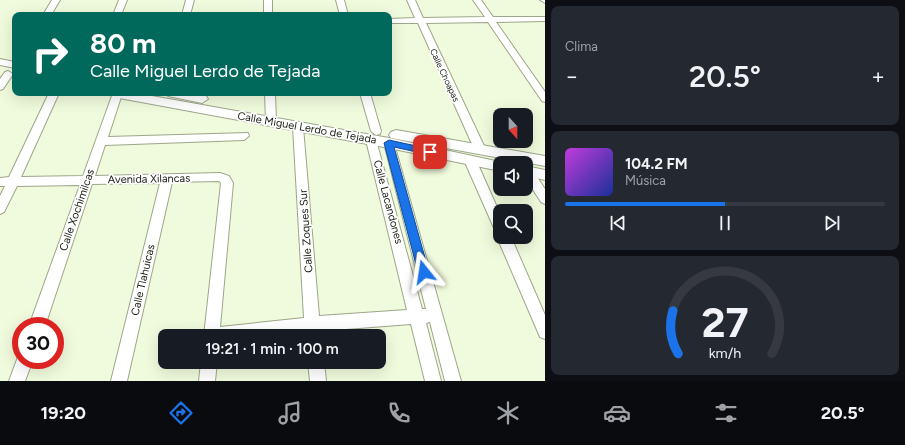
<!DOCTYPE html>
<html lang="es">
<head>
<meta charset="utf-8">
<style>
  :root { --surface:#171b24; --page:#242831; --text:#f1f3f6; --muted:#9ea1a6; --line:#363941; --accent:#1a73e8 }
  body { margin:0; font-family:Figtree,sans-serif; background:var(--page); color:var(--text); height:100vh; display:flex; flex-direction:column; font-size:15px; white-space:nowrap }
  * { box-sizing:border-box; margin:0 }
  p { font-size:13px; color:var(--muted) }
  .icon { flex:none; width:22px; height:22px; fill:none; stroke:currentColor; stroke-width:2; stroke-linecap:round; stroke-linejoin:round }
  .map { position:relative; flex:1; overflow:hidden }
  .side { display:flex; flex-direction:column; gap:6px; padding:6px; background:#0d0f14; width:360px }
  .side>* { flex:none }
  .top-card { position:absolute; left:12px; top:12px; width:380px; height:84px; border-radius:8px; box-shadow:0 4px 16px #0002; background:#00695c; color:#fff; overflow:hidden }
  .needle { width:26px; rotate:159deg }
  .controls { position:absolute; left:493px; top:108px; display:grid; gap:8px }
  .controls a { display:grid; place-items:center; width:40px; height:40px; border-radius:8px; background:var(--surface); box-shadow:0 4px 16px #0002; font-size:20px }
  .speed { position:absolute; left:12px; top:317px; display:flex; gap:8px; font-size:20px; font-weight:700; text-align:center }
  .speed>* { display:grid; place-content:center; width:52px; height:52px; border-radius:50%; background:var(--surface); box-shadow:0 4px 16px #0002; line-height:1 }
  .speed .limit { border:6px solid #d22; background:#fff; color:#111 }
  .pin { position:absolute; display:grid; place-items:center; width:34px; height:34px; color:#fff; margin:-17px; border-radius:8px; box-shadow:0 2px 6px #0006 }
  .me { position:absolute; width:44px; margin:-22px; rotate:345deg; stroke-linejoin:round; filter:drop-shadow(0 0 3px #0008) }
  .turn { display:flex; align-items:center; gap:14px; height:84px; padding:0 12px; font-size:18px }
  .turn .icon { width:52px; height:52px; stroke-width:2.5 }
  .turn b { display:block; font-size:28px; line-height:34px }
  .big { font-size:30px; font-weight:600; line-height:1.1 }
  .side .card { flex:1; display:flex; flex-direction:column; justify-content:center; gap:6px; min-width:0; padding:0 14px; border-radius:8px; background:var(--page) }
  .side .dial { align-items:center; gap:0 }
  .dial svg { height:104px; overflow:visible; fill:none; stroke:var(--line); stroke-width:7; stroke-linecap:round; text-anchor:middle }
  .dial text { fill:var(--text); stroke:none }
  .song { display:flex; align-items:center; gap:12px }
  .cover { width:48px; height:48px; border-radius:6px; background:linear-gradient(135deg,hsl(290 70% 55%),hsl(230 70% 35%)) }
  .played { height:4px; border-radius:2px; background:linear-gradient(90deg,var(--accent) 50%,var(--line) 50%) }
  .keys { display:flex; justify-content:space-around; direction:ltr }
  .heat { display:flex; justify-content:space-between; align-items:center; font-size:22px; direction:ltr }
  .trip { position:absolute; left:158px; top:329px; width:228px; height:40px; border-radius:8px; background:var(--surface); box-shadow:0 4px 16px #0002; font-weight:600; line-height:40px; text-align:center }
  .tabs { display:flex; height:64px; justify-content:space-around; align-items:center; background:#090b0e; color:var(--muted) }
  .tabs .icon { width:28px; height:28px }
  .tabs .current { color:var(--accent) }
  .tabs b { font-size:18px; color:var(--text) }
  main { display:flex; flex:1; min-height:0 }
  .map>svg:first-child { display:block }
</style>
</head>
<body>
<main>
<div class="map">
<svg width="545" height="381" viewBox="0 0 545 381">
  <rect width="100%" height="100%" fill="#f0fadc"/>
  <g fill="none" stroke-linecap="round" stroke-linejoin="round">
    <defs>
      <g id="minor">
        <path d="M 52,0 L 60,0 L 51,15 L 43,15 Z"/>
        <path d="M 119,0 L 127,0 L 121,15 L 113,15 Z"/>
        <path d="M 186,0 L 194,0 L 190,15 L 182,15 Z"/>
        <rect x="264" y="0" width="8" height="15"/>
        <path d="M 336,0 L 344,0 L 348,15 L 340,15 Z"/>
        <path d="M 407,0 L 415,0 L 423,18 L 485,17 L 473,0 L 481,0 L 493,17 L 545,17 L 545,21 L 496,22 L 545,92 L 545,102 L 542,101 L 488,22 L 426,23 L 486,150 L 484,153 L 476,153 L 418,23 L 389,23 L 389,19 L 415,18 Z"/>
        <path d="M 540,0 L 545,0 L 545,3 Z"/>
        <path d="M 8,71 L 13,74 L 3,89 L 0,90 L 0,79 L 5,72 Z"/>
        <path d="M 49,93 L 59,93 L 21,177 L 83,176 L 113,93 L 122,94 L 108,137 L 248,133 L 249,136 L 244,140 L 105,145 L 95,176 L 220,173 L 229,176 L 233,183 L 220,327 L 304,318 L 293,127 L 298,124 L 303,127 L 319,316 L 407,310 L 366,140 L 371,136 L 376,140 L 422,309 L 426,309 L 384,143 L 385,140 L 393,140 L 461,381 L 445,381 L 430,322 L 426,323 L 441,381 L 425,381 L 411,324 L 320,331 L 321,336 L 305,336 L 305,332 L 269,336 L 204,336 L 221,183 L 219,181 L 172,182 L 127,381 L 111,381 L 160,183 L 92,184 L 45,326 L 29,326 L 80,185 L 17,186 L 4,212 L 0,214 L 0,196 L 5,186 L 0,186 L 0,178 L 9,177 Z"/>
        <path d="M 265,93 L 275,93 L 276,122 L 271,125 L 266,122 Z"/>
        <path d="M 360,93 L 370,93 L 381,131 L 380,134 L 376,135 L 371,131 Z"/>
        <path d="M 470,156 L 476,160 L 500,214 L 500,237 L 511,237 L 545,315 L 545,339 L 540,337 L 497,237 L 500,233 L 495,232 L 494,228 L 464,160 Z"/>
        <path d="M 526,167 L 531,168 L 545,189 L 545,204 L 541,202 L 526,179 Z"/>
        <path d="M 19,354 L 21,354 L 21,360 L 33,360 L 25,381 L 9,381 Z"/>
        <path d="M 201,362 L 217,362 L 215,381 L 199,381 Z"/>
        <path d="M 308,362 L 324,362 L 326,381 L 310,381 Z"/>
      </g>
      <g id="tertiary">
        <path d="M 0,59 L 15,62 L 15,68 L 0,65 Z"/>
        <path d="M 108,93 L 135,93 L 389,138 L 505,163 L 500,163 L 500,171 L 389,148 L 114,97 Z"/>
        <path d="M 166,93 L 191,93 L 206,96 L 208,99 L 202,103 L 168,96 Z"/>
        <path d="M 396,130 L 545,156 L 545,166 L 391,138 L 389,135 L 391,132 Z"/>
        <path d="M 526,166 L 545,170 L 545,180 L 526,176 Z"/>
      </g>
    </defs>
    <use href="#minor" stroke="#9da68a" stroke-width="2"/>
    <use href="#tertiary" stroke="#9da68a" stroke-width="2"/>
    <use href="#minor" fill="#fff" fill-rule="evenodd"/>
    <use href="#tertiary" fill="#fff" fill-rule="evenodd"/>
  </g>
  <path fill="#1a73e8" stroke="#114b97" d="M 389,140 L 430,149 L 434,152 L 430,155 L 394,147 L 429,272 L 427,275 L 420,275 L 418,272 L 384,143 Z"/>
  <g text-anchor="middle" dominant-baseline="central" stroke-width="3.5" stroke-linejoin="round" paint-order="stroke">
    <g font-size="9" fill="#181c11" stroke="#fff">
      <text transform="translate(445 75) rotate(65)">Calle Choapas</text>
    </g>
    <g font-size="11" fill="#181c11" stroke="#fff">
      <text transform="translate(307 128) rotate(10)">Calle Miguel Lerdo de Tejada</text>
      <text transform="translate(149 179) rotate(-1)">Avenida Xilancas</text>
      <text transform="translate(388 202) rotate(75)">Calle Lacandones</text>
      <text transform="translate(77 210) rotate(-71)">Calle Xochimilcas</text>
      <text transform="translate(306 231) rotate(-94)">Calle Zoques Sur</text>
      <text transform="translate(143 280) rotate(-77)">Calle Tlahuicas</text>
    </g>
  </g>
</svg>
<div class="controls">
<a><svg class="needle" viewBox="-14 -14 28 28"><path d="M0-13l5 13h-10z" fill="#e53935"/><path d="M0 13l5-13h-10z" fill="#9ea1a6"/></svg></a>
<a><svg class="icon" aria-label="sound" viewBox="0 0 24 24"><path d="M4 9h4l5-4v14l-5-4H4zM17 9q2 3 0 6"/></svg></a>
<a><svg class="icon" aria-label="search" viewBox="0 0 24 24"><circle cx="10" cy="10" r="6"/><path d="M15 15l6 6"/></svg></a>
</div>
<div class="speed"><div class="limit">30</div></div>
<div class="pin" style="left:430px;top:152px;background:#d93025"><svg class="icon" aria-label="arrive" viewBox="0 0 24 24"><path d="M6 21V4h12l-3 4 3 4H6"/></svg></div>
<svg class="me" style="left:424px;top:272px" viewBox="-20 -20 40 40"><path d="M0-17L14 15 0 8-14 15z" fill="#1a73e8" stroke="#fff" stroke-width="4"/></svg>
<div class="trip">19:21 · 1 min · 100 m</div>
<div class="top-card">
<div class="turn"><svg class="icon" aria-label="right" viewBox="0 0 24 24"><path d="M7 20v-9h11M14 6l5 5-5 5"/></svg><div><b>80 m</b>Calle Miguel Lerdo de Tejada</div></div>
</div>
</div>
<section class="side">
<div class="card"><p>Clima</p>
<div class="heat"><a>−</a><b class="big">20.5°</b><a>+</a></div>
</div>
<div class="card">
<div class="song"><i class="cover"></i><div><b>104.2 FM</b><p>Música</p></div></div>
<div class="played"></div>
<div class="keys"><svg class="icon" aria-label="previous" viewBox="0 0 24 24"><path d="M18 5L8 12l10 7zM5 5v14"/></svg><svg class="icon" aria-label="pause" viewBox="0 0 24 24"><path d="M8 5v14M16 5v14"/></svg><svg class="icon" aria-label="next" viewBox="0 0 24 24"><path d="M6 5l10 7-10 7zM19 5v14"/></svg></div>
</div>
<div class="card dial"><svg viewBox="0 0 100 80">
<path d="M14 69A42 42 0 1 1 86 69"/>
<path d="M14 69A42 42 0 0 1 10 36" stroke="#1a73e8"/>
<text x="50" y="56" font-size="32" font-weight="700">27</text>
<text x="50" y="72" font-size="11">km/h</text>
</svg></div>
</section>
</main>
<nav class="tabs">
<b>19:20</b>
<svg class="icon current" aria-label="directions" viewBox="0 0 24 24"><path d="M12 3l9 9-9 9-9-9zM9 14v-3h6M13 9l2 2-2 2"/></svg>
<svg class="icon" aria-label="music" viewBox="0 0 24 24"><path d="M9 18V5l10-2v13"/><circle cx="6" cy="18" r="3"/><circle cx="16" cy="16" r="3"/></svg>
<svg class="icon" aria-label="phone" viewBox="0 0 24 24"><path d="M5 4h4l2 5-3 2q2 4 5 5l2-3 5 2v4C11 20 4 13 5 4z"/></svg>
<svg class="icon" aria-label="climate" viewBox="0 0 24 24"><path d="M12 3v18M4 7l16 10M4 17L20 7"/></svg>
<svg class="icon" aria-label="car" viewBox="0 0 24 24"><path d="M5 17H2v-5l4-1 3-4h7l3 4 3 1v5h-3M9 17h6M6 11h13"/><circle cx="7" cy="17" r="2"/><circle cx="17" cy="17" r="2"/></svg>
<svg class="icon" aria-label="filters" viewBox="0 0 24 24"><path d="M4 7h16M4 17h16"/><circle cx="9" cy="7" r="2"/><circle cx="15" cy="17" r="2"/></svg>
<b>20.5°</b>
</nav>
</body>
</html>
